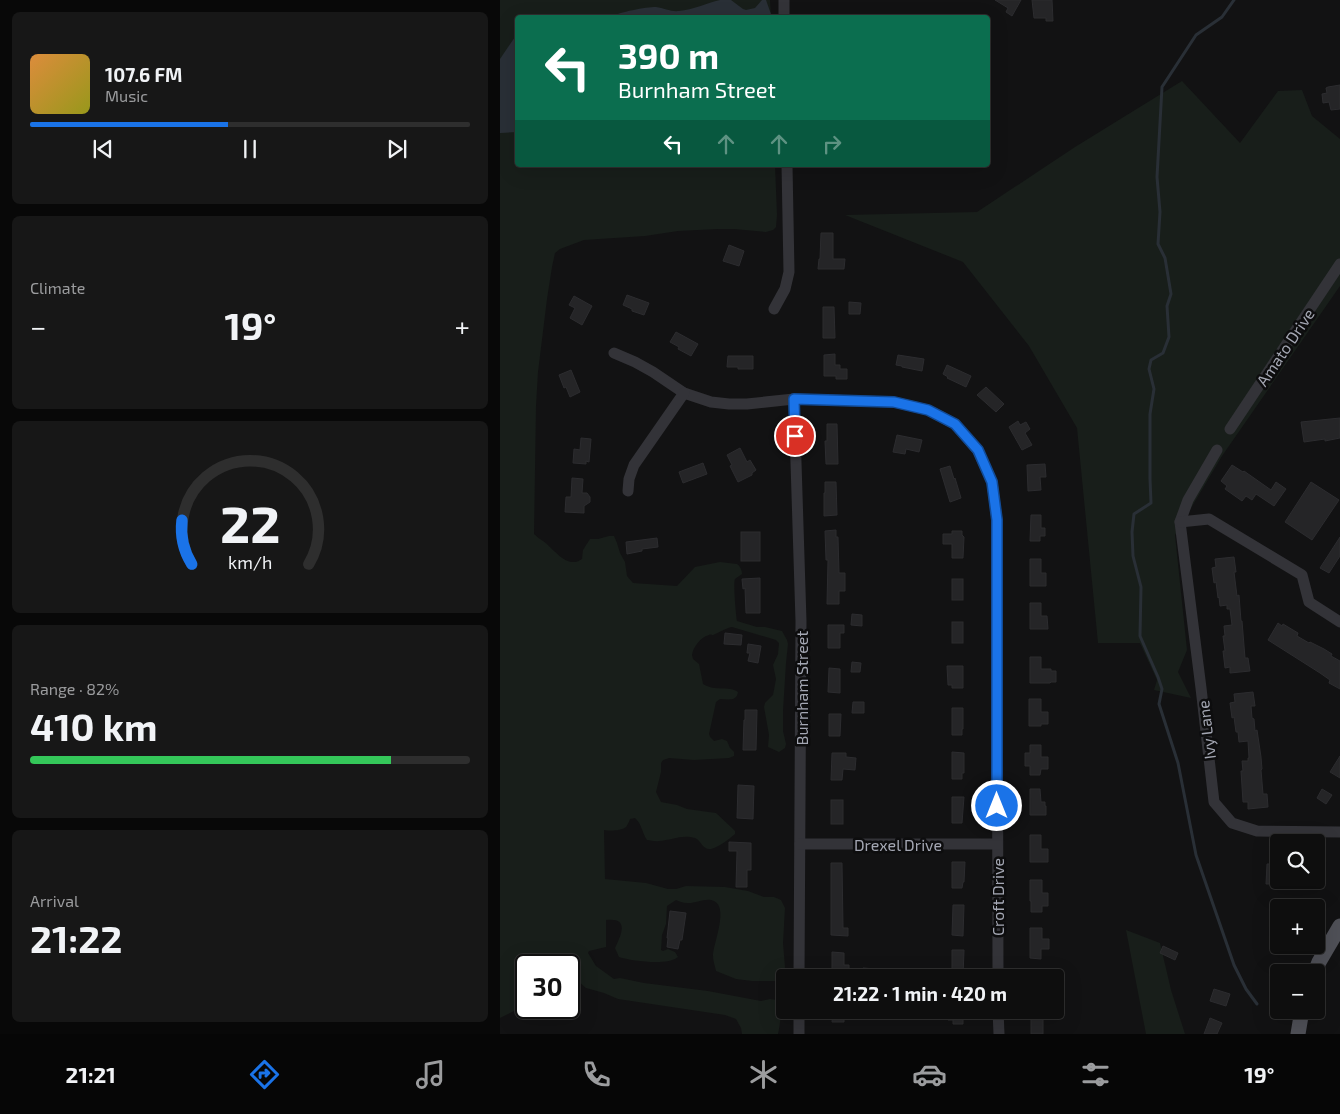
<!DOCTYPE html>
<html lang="en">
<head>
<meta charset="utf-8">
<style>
  :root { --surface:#0e0e0e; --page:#171717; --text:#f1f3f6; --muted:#9b9c9e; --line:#2e2e2e; --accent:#1a73e8 }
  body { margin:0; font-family:"Exo 2",sans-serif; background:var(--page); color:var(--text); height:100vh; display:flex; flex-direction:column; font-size:19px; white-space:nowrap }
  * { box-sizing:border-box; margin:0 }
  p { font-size:16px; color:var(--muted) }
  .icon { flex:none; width:28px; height:28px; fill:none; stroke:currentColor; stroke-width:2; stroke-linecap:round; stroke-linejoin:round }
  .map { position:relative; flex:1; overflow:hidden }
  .side { display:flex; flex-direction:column; gap:12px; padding:12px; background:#080808; width:500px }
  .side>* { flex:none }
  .hud { position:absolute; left:15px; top:15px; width:475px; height:152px; border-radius:5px; box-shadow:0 5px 20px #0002,0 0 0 1px var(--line); background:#0b6e4f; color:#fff; overflow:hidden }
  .tools { position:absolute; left:770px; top:834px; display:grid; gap:10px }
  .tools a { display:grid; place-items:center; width:55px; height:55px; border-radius:5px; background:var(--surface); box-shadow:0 5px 20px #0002,0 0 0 1px var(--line); font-size:25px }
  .speed { position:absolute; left:15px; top:954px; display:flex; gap:10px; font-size:25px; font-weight:700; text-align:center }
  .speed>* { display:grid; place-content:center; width:65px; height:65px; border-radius:50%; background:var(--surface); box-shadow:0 5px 20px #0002,0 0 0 1px var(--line); line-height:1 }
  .speed .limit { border:2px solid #111; border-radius:8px; background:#fff; color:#111 }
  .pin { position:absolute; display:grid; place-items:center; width:42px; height:42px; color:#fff; margin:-21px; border:2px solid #fff; border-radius:50%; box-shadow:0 1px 5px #0007 }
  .me { position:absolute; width:55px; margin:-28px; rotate:0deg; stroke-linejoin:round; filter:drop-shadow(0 0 4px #0008) }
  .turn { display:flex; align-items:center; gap:18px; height:105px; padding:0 20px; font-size:22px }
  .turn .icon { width:65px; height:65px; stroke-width:2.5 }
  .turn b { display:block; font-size:35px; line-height:42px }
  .lanes { display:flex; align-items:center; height:48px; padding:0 20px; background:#0003; justify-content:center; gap:25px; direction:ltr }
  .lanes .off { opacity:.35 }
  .big { font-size:38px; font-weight:700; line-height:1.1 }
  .side .widget { flex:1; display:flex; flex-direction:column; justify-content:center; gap:8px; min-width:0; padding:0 18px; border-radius:8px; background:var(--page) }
  .side .dial { align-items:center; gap:0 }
  .dial svg { height:130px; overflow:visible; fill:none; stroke:var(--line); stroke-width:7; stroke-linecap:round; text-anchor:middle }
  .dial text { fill:var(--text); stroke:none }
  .song { display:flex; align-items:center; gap:15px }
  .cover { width:60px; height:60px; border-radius:8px; background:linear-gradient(135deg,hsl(30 70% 55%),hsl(60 70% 35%)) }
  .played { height:5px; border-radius:2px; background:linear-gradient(90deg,var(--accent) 45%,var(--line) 45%) }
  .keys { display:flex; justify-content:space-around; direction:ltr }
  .heat { display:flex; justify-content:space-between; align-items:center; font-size:28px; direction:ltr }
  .charge { height:8px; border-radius:4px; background:linear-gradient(90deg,#34c759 82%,var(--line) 0) }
  .trip { position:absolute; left:276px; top:969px; width:288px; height:50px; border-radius:5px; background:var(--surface); box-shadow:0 5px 20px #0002,0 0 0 1px var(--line); font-weight:700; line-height:50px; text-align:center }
  .tab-bar { display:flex; height:80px; justify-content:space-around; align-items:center; background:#060606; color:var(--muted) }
  .tab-bar .icon { width:35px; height:35px }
  .tab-bar .on { color:var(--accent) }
  .tab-bar b { font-size:22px; color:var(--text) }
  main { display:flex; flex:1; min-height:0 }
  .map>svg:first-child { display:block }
</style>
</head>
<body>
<main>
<section class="side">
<div class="widget">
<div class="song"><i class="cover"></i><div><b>107.6 FM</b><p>Music</p></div></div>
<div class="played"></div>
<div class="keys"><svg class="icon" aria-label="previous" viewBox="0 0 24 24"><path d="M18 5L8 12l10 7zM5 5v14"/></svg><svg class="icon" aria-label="pause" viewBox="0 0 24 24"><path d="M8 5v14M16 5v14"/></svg><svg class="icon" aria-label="next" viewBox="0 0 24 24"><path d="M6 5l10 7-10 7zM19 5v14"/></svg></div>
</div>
<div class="widget"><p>Climate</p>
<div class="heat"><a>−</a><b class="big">19°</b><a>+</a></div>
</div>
<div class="widget dial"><svg viewBox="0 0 100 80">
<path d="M14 69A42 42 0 1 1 86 69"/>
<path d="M14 69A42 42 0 0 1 8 42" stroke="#1a73e8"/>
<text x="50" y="56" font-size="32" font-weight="700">22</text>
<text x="50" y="72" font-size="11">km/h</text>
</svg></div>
<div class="widget"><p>Range · 82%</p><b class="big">410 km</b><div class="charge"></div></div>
<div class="widget"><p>Arrival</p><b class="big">21:22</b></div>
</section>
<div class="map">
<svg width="840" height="1034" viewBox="0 0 840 1034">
  <rect width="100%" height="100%" fill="#121213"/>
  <g fill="#181e1a">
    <path d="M 0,0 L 270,0 L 271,17 L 18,18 L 18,165 L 275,165 L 277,215 L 276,227 L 273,230 L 266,232 L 234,229 L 218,229 L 178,231 L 145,236 L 84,240 L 60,249 L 55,253 L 52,267 L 47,299 L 38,372 L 36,406 L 34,534 C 37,537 40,539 43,541 C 53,548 62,563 75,562 C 77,562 80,560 82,559 L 83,550 L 90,539 L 98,539 L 109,536 L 114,536 L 117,543 L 120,553 L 125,562 L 127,576 L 133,583 L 177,586 L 195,567 L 220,562 L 237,564 C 240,566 242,570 242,574 C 240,576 237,577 235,579 C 233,583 236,615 237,621 L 257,627 L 265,627 L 282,631 L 287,640 L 288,644 L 286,663 L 283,711 L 283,731 L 286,744 L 285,748 L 279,752 L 268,747 L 269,735 L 264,707 L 265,703 L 273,695 L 276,679 L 273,665 L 278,654 L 279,643 L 276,640 L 232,627 C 225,628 219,633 213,635 C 212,635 210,634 209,635 C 201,637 193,647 192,655 L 193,659 L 199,664 L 203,684 C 215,692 228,685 238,692 C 237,702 227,699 220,699 L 216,702 L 209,734 L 210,737 L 214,741 L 222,739 L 227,741 L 230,748 L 234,752 L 234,756 L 229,758 L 194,760 L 169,758 L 163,760 L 161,763 L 161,772 L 156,792 L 161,802 L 177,805 L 187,809 L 216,813 L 232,828 L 235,831 L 235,834 C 229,839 219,847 211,849 C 202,850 201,840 195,838 C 183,834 171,840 159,841 C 155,842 151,840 147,840 C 142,833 142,824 135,818 L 130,819 C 130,820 127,826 126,827 C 121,831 110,831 104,830 L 105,879 L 146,883 L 168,889 L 176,889 L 186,886 L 225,887 L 248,891 L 264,897 L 274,897 L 281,900 L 285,908 L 283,943 L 285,967 L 284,974 L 281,979 L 278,981 L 252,981 L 236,979 L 216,971 C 215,966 213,961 213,956 C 213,944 229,908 214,901 C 206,897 195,904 187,903 C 183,903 179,901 176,900 L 167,906 L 166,924 L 162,935 L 161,950 L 163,951 L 168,949 L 175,952 L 178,957 C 168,966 132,961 119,957 L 115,948 C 121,935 130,917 106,920 L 106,947 L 89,951 L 88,953 L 96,966 L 114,979 L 120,978 L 144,983 L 208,991 L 261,1001 L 270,999 L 277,1000 C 283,1008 280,1025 278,1034 L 242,1034 L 241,1028 L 236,1019 L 225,1015 L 118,999 L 104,993 L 86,988 L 79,982 L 75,974 L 69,971 L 69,965 L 26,965 L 26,1005 L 0,1018 Z"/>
    <path d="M 682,81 L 740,143 L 778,91 L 802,90 L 812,116 L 840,139 L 840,286 L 722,456 L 675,535 L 687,650 L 678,672 L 691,698 L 654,690 L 657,680 L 640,643 L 598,643 L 577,428 L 529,346 L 463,262 L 345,215 L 477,212 L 575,147 Z"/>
    <path d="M 626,930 L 660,943 L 671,990 L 685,1034 L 646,1034 Z"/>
  </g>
  <g fill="#292f36">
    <path d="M 220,0 L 231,0 L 243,9 L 246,10 L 255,8 L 262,0 L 266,0 L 272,17 L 111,17 C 119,12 146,7 156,7 C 164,8 171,12 179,11 C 193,10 207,3 220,0 Z"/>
    <path d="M 17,34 L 17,132 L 0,133 L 0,59 Z"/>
  </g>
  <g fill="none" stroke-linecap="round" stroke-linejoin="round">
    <path stroke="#292f36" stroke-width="3" d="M 734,0 L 722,17 L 696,35 L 662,87 L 657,177 L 660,212 L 658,244 L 665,258 L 671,294 L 667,306 L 669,337 L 663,353 L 651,360 L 649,369 L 654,389 L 650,414 L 650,479 L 651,503 L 634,514 L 632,532 L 633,556 L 641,587 L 640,636 L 658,677 L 662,689 L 659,704 L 678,763 L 696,855 L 734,965 L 746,989 L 757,1004"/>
  </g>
  <g fill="#252527" stroke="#2c2c2f">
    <path d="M 495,0 L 521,0 L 512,16 L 506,12 L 508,8 Z"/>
    <path d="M 532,0 L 552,0 L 553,21 L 546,21 L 546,18 L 534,18 Z"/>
    <path d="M 840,85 L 840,109 L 831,110 L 829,102 L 823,103 L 822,94 L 827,93 L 826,88 L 828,87 Z"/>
    <path d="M 321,233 L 333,233 L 333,259 L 345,259 L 344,269 L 318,269 L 319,259 L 320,259 Z"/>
    <path d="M 229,245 L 244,251 L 239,266 L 223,261 Z"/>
    <path d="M 127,295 L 149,303 L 144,315 L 132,311 L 132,309 L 123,305 Z"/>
    <path d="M 74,296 L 92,306 L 82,325 L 70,318 L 75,308 L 69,305 Z"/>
    <path d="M 349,302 L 361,303 L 360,314 L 349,314 Z"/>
    <path d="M 323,307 L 334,307 L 335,338 L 323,338 Z"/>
    <path d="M 176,332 L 198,344 L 191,356 L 178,349 L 179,347 L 170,342 Z"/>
    <path d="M 335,354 L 335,365 L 340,365 L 340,369 L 347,369 L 347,379 L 336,379 L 336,376 L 324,376 L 324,355 Z"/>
    <path d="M 398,355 L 424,359 L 422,371 L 402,367 L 402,366 L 396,365 Z"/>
    <path d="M 228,356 L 253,356 L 253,369 L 238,369 L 238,367 L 227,367 Z"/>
    <path d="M 447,365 L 471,376 L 466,387 L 447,378 L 448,377 L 443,374 Z"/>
    <path d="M 71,370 L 80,392 L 70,397 L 66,387 L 64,388 L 59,375 Z"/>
    <path d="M 486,387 L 504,404 L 496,412 L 477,395 Z"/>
    <path d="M 840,418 L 840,438 L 825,441 L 825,439 L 804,442 L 801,422 Z"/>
    <path d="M 518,421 L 520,425 L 526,422 L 530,429 L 525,433 L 532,445 L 522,450 L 509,427 Z"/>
    <path d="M 327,424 L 337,424 L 338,464 L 326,464 L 325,441 L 327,441 Z"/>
    <path d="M 397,435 L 422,440 L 419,452 L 406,449 L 405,454 L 393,452 Z"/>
    <path d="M 81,438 L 91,439 L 89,462 L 86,461 L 86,464 L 73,463 L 74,449 L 80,450 Z"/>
    <path d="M 240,448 L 247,462 L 250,460 L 256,470 L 252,473 L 252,475 L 238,482 L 230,466 L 232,465 L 227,455 Z"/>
    <path d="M 203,463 L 207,474 L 183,483 L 179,472 Z"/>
    <path d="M 545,464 L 546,477 L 540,477 L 541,490 L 528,491 L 527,465 Z"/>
    <path d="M 732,465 L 743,472 L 744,471 L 771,490 L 776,482 L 786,489 L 774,506 L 756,494 L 752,500 L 746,496 L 742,501 L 725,489 L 727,486 L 721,481 Z"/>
    <path d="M 450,466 L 454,479 L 455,478 L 461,498 L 450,502 L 440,469 Z"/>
    <path d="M 72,478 L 83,479 L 82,493 L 87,493 L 90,497 L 90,502 L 84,506 L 84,513 L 65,512 L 66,497 L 71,497 Z"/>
    <path d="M 325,482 L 336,482 L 337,515 L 324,516 L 324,493 L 325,493 Z"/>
    <path d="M 811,482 L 839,500 L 812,540 L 785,522 Z"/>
    <path d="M 531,515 L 541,515 L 541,528 L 545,528 L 545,536 L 540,536 L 540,541 L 530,541 Z"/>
    <path d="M 336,530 L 336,537 L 338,537 L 339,573 L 345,573 L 345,591 L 339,591 L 339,604 L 327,604 L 328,560 L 326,560 L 325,531 Z"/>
    <path d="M 452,531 L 462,531 L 462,535 L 464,537 L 463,558 L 452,558 L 452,544 L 443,544 L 443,534 L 452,534 Z"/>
    <rect x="241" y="532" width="19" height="29"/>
    <path d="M 840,537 L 840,556 L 829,573 L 820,568 Z"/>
    <path d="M 157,538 L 158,547 L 142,549 L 142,551 L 127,554 L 126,542 Z"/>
    <path d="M 734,557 L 736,572 L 734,572 L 737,596 L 739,595 L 741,621 L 742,621 L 745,658 L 748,658 L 750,671 L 730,673 L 730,667 L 725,668 L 723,651 L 725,651 L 723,636 L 725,636 L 724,626 L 732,625 L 730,609 L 727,609 L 727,605 L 720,606 L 719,597 L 718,598 L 716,582 L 714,583 L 712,568 L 716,567 L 715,559 Z"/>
    <path d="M 530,559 L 541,559 L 541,573 L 546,573 L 546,586 L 530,586 Z"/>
    <path d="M 260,578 L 260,613 L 246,613 L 245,588 L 243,589 L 242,579 Z"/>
    <rect x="452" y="579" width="11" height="21"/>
    <path d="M 530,603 L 541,603 L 541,616 L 547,616 L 548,629 L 530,629 Z"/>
    <path d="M 352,614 L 362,615 L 362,626 L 351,625 Z"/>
    <rect x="452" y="622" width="11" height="21"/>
    <path d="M 778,623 L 782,626 L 783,624 L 798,633 L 797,636 L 809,643 L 810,642 L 824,649 L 832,654 L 831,656 L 840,661 L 840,689 L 829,683 L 830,680 L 820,673 L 768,640 Z"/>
    <path d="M 328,625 L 344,625 L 344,633 L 340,633 L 340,648 L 328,648 Z"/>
    <path d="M 225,633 L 242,635 L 241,645 L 224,644 Z"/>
    <path d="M 248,644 L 261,646 L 258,663 L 248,661 L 250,653 L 247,653 Z"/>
    <path d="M 530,657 L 541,657 L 541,669 L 551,669 L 551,671 L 556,671 L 556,682 L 551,682 L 550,683 L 530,683 Z"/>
    <path d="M 352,662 L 361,663 L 360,672 L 351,672 Z"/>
    <path d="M 447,666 L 463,666 L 463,688 L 452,688 L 452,685 L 448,685 Z"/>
    <path d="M 329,668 L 340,669 L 340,693 L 328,692 Z"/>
    <path d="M 753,692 L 755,706 L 751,706 L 752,718 L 754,719 L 755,731 L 757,730 L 761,757 L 762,769 L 761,770 L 763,794 L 767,794 L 768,807 L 748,809 L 748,802 L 743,802 L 741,771 L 743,771 L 742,761 L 748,761 L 748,758 L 749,758 L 748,741 L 739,742 L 738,732 L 736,732 L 734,717 L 732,718 L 730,703 L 735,702 L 734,694 Z"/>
    <path d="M 529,699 L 541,699 L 541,712 L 548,712 L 548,724 L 541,724 L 541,726 L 529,726 Z"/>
    <path d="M 353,702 L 364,702 L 364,713 L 352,713 Z"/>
    <path d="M 452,708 L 463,708 L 463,729 L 462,729 L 462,735 L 452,735 Z"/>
    <path d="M 245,710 L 257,710 L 256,750 L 243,750 L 244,720 L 245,720 Z"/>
    <path d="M 329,714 L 341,714 L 340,736 L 329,736 Z"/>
    <path d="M 530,745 L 541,745 L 541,757 L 548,757 L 548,769 L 541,769 L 540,775 L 530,775 L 530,766 L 525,766 L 525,753 L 530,753 Z"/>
    <path d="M 452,752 L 464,753 L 464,773 L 462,773 L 462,779 L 452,779 Z"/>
    <path d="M 332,753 L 346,753 L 346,757 L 356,758 L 355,770 L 343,769 L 342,780 L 331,780 Z"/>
    <path d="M 840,756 L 840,778 L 830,772 Z"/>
    <path d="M 238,785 L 254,786 L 253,819 L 237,818 Z"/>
    <path d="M 530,789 L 540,789 L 541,802 L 545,802 L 545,806 L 546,806 L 546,815 L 530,815 Z"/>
    <path d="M 822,789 L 832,795 L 826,804 L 817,798 Z"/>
    <path d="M 452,797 L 464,797 L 462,823 L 452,823 Z"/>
    <rect x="331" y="800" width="12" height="24"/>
    <path d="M 530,835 L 541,835 L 541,849 L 548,849 L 548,862 L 530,862 Z"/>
    <path d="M 229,842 L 251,843 L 251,870 L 247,870 L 247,887 L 236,887 L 237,851 L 229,851 Z"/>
    <path d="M 452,862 L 465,862 L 464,882 L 463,882 L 462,888 L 452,888 Z"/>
    <path d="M 331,863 L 342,863 L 343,928 L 348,928 L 348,936 L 331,935 Z"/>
    <path d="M 767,864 L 779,864 L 779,884 L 766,884 Z"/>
    <path d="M 530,880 L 542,880 L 542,893 L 548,893 L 548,906 L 542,906 L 542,912 L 531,912 L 531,901 L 530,901 Z"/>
    <path d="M 453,905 L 464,905 L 463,936 L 452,935 Z"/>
    <path d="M 170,911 L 186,913 L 182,940 L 180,940 L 178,949 L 167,947 L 168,938 L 167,938 Z"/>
    <path d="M 530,928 L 542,928 L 542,939 L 549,939 L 549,949 L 541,949 L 541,959 L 530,958 Z"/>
    <path d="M 663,946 L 678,953 L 675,960 L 660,953 Z"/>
    <path d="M 452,950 L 464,950 L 463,977 L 452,976 Z"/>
    <path d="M 332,952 L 344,953 L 344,965 L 349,965 L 349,978 L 332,978 Z"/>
    <path d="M 363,968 L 375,969 L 375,978 L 363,978 Z"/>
    <path d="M 714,989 L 730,994 L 726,1006 L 710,1001 Z"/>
    <path d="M 333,1010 L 344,1010 L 344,1022 L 332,1022 Z"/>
    <path d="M 448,1010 L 463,1010 L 463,1024 L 453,1024 L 453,1020 L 448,1020 Z"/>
    <rect x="531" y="1016" width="12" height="18"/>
    <path d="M 710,1018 L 722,1023 L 717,1034 L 704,1034 Z"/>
  </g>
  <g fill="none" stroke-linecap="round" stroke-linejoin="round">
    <g stroke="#333338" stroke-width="11">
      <path d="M 284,0 L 284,18"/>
      <path d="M 274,309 L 285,289 L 289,272 L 287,165"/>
      <path d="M 114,353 L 135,362 L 153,372 L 184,393 L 211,402 L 229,404 L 247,404 L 294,399 L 394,402 L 428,410 L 455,424 L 478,451 L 492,482 L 497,520 L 498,978"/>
      <path d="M 294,399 L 301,621 L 299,978"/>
      <path d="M 730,429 L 840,264"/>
      <path d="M 717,450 L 688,500 L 680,522 L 701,688 L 714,802 L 732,823 L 757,831 L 840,832"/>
      <path d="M 128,491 L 129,479 L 134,465 L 184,393"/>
      <path d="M 680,522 L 709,519 L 802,575 L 809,602 L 840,622"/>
      <path d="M 300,844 L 497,844"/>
      <path d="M 498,1010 L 499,1034"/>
      <path d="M 299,1034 L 299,1010"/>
    </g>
    <g stroke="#4f5057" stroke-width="15">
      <path d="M 815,972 L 819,962 L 840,926"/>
      <path d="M 798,1034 L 802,1010"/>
    </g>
  </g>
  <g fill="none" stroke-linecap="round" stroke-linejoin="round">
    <defs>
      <path id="route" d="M 295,436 L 294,399 L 394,402 L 428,410 L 455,424 L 478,450 L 492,482 L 497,520 L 497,806"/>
    </defs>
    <use href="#route" stroke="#114b97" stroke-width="12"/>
    <use href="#route" stroke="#1a73e8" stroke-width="9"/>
  </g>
  <g text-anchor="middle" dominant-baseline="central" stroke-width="5" stroke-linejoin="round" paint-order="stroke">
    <g font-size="16" fill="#a4a7b3" stroke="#0d0d0e">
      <text transform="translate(785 347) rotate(-56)">Amato Drive</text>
      <text transform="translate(301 688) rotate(-90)">Burnham Street</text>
      <text transform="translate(706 730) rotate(-97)">Ivy Lane</text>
      <text x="398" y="844">Drexel Drive</text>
      <text transform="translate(497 897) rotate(-90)">Croft Drive</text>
    </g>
  </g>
</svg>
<div class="tools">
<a><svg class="icon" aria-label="search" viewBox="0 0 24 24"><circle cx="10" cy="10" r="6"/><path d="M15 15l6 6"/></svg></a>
<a>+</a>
<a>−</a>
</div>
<div class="speed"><div class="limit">30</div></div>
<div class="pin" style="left:295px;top:436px;background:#d93025"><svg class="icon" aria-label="arrive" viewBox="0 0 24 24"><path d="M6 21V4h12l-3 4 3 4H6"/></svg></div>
<svg class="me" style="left:497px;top:806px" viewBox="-20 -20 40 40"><circle r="17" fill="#1a73e8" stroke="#fff" stroke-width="3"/><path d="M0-11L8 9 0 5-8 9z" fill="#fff"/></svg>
<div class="trip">21:22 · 1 min · 420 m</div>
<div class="hud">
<div class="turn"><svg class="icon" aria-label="left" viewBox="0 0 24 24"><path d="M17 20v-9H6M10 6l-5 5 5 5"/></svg><div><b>390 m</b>Burnham Street</div></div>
<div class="lanes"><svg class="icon" aria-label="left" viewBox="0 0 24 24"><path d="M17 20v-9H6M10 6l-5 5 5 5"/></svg><svg class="icon off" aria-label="ahead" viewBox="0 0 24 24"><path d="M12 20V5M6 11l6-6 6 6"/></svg><svg class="icon off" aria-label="ahead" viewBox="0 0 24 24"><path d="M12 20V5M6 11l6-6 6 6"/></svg><svg class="icon off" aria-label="right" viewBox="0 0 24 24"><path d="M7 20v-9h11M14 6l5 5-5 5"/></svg></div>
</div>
</div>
</main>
<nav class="tab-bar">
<b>21:21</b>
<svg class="icon on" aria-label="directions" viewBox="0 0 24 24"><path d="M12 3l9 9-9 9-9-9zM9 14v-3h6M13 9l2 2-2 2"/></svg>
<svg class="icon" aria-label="music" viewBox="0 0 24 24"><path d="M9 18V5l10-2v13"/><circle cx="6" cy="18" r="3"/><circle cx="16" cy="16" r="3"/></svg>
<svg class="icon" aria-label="phone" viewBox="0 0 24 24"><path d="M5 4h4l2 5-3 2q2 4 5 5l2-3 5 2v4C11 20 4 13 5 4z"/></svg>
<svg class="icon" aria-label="climate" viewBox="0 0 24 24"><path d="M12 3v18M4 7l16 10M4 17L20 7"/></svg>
<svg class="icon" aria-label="car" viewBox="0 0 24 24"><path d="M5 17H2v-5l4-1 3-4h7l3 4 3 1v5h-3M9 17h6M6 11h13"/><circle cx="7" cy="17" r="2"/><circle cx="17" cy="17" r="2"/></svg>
<svg class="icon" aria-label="filters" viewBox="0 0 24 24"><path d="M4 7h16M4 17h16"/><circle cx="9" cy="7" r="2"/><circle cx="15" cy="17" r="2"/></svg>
<b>19°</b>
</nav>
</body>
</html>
